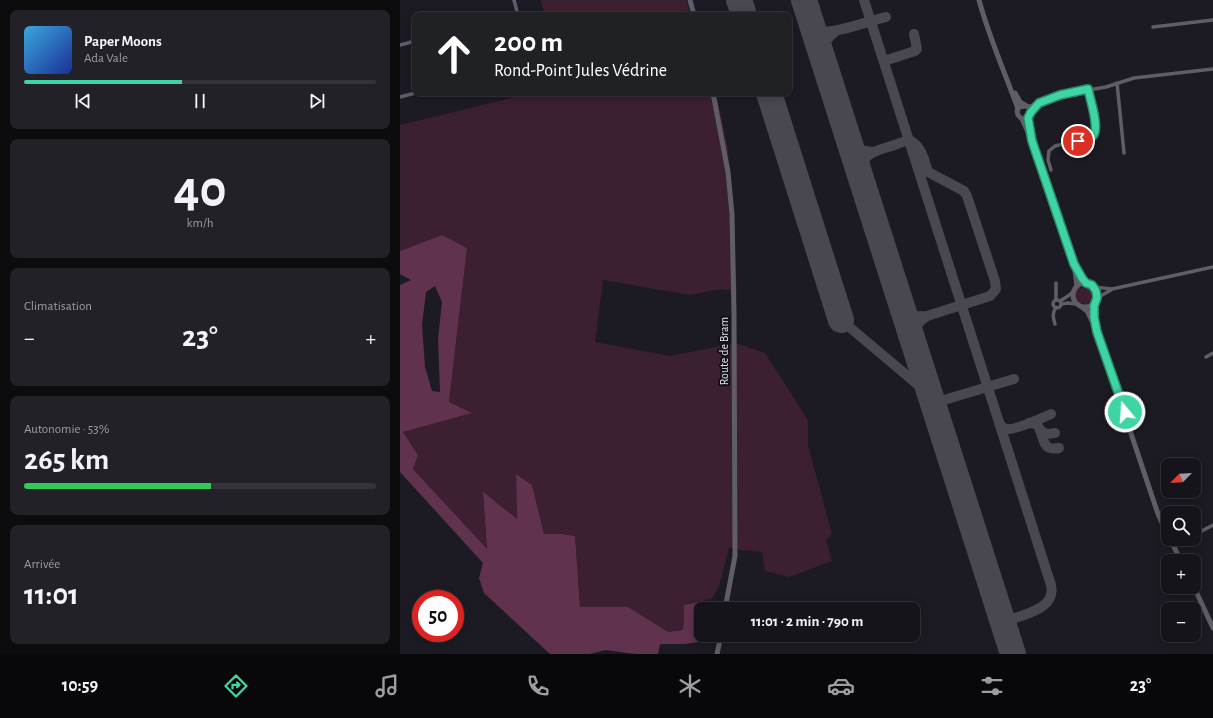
<!DOCTYPE html>
<html lang="fr">
<head>
<meta charset="utf-8">
<style>
  :root { --surface:#15141a; --page:#222127; --text:#f1f3f6; --muted:#9d9ea2; --line:#343339; --accent:#3ed4a3 }
  body { margin:0; font-family:"Alegreya Sans",sans-serif; background:var(--page); color:var(--text); height:100vh; display:flex; flex-direction:column; font-size:15px; white-space:nowrap }
  * { box-sizing:border-box; margin:0 }
  p { font-size:13px; color:var(--muted) }
  .icon { flex:none; width:22px; height:22px; fill:none; stroke:currentColor; stroke-width:2; stroke-linecap:round; stroke-linejoin:round }
  .map { position:relative; flex:1; overflow:hidden }
  .drawer { display:flex; flex-direction:column; gap:10px; padding:10px; background:#0c0b0e; width:400px }
  .drawer>* { flex:none }
  .guide { position:absolute; left:12px; top:12px; width:380px; height:84px; border-radius:8px; box-shadow:0 2px 10px #0003,0 0 0 1px var(--line); background:#202124; color:#fff; overflow:hidden }
  .needle { width:26px; rotate:246deg }
  .controls { position:absolute; left:761px; top:458px; display:grid; gap:8px }
  .controls a { display:grid; place-items:center; width:40px; height:40px; border-radius:8px; background:var(--surface); box-shadow:0 2px 10px #0003,0 0 0 1px var(--line); font-size:20px }
  .speed { position:absolute; left:12px; top:590px; display:flex; gap:8px; font-size:20px; font-weight:700; text-align:center }
  .speed>* { display:grid; place-content:center; width:52px; height:52px; border-radius:50%; background:var(--surface); box-shadow:0 2px 10px #0003,0 0 0 1px var(--line); line-height:1 }
  .speed .limit { border:6px solid #d22; background:#fff; color:#111 }
  .pin { position:absolute; display:grid; place-items:center; width:34px; height:34px; color:#fff; margin:-17px; border:2px solid #fff; border-radius:50%; box-shadow:0 1px 4px #0007 }
  .me { position:absolute; width:44px; margin:-22px; rotate:342deg; stroke-linejoin:round; filter:drop-shadow(0 0 3px #0008) }
  .turn { display:flex; align-items:center; gap:14px; height:84px; padding:0 16px; font-size:18px }
  .turn .icon { width:52px; height:52px; stroke-width:2.5 }
  .turn b { display:block; font-size:28px; line-height:34px }
  .big { font-size:30px; font-weight:700; line-height:1.1 }
  .drawer .widget { flex:1; display:flex; flex-direction:column; justify-content:center; gap:6px; min-width:0; padding:0 14px; border-radius:8px; background:var(--page) }
  .drawer .dial { align-items:center; gap:0 }
  .dial b { font-size:52px; line-height:1 }
  .song { display:flex; align-items:center; gap:12px }
  .cover { width:48px; height:48px; border-radius:6px; background:linear-gradient(135deg,hsl(200 70% 55%),hsl(230 70% 35%)) }
  .played { height:4px; border-radius:2px; background:linear-gradient(90deg,var(--accent) 45%,var(--line) 45%) }
  .keys { display:flex; justify-content:space-around; direction:ltr }
  .heat { display:flex; justify-content:space-between; align-items:center; font-size:22px; direction:ltr }
  .charge { height:6px; border-radius:3px; background:linear-gradient(90deg,#34c759 53%,var(--line) 0) }
  .trip { position:absolute; left:294px; top:602px; width:226px; height:40px; border-radius:8px; background:var(--surface); box-shadow:0 2px 10px #0003,0 0 0 1px var(--line); font-weight:700; line-height:40px; text-align:center }
  .tab-bar { display:flex; height:64px; justify-content:space-around; align-items:center; background:#08080a; color:var(--muted) }
  .tab-bar .icon { width:28px; height:28px }
  .tab-bar .on { color:var(--accent) }
  .tab-bar b { font-size:18px; color:var(--text) }
  main { display:flex; flex:1; min-height:0 }
  .map>svg:first-child { display:block }
</style>
</head>
<body>
<main>
<section class="drawer">
<div class="widget">
<div class="song"><i class="cover"></i><div><b>Paper Moons</b><p>Ada Vale</p></div></div>
<div class="played"></div>
<div class="keys"><svg class="icon" aria-label="previous" viewBox="0 0 24 24"><path d="M18 5L8 12l10 7zM5 5v14"/></svg><svg class="icon" aria-label="pause" viewBox="0 0 24 24"><path d="M8 5v14M16 5v14"/></svg><svg class="icon" aria-label="next" viewBox="0 0 24 24"><path d="M6 5l10 7-10 7zM19 5v14"/></svg></div>
</div>
<div class="widget dial"><b>40</b><p>km/h</p></div>
<div class="widget"><p>Climatisation</p>
<div class="heat"><a>−</a><b class="big">23°</b><a>+</a></div>
</div>
<div class="widget"><p>Autonomie · 53%</p><b class="big">265 km</b><div class="charge"></div></div>
<div class="widget"><p>Arrivée</p><b class="big">11:01</b></div>
</section>
<div class="map">
<svg width="813" height="654" viewBox="0 0 813 654">
  <rect width="100%" height="100%" fill="#1c1a22"/>
  <g fill="#3c1f30">
    <path d="M 141,0 L 286,0 L 289,10 L 274,15 L 144,15 Z"/>
    <path d="M 131,93 L 316,93 L 328,148 L 337,291 L 321,289 L 289,295 L 203,280 L 195,342 L 270,356 L 336,343 L 365,353 L 408,420 L 408,445 L 432,534 L 426,540 L 432,561 L 389,577 L 365,571 L 362,552 L 339,550 L 338,547 L 329,548 L 319,586 L 312,599 L 284,605 L 284,620 L 283,630 L 268,632 L 228,607 L 180,607 L 175,536 L 162,534 L 144,534 L 132,485 L 116,474 L 117,520 L 83,493 L 87,550 L 13,469 L 18,455 L 3,432 L 71,413 L 49,402 L 67,248 L 42,235 L 0,251 L 0,125 Z"/>
    <path d="M 689,286 C 694,290 695,295 692,300 L 687,304 L 680,303 L 675,298 L 675,294 L 676,289 Z"/>
  </g>
  <path fill="#61324e" fill-rule="evenodd" d="M 42,235 L 67,248 L 49,402 L 72,413 L 3,432 L 18,455 L 13,469 L 87,549 L 83,492 L 117,519 L 116,474 L 132,485 L 144,534 L 162,534 L 175,536 L 180,607 L 228,607 L 268,632 L 283,630 L 284,620 L 284,605 L 303,601 L 306,609 L 301,609 L 301,635 L 315,635 L 316,640 L 284,644 L 260,644 L 258,654 L 235,654 L 205,650 L 190,654 L 150,654 L 84,593 L 79,578 L 83,563 L 0,472 L 0,285 L 11,280 L 0,274 L 0,251 ZM 35,286 L 42,302 L 38,339 L 40,392 L 32,391 L 25,367 L 22,325 L 26,292 Z"/>
  <g fill="none" stroke-linecap="round" stroke-linejoin="round">
    <g stroke="#49474f" stroke-width="10">
      <path d="M 464,0 L 651,585 C 655,603 638,610 624,615 C 619,617 613,618 609,621 C 606,624 606,626 606,630"/>
      <path d="M 410,19 C 413,24 416,29 421,31 C 432,35 472,20 486,17"/>
      <path d="M 423,60 C 423,46 424,41 435,32"/>
      <path d="M 485,64 L 487,60 L 515,51 L 517,49 L 514,34"/>
      <path d="M 449,141 L 459,150 L 472,152"/>
      <path d="M 460,176 C 460,156 471,152 488,147 C 495,145 502,142 509,140 C 522,146 524,160 528,172 L 564,191 L 567,196 L 595,281 L 596,289 L 590,296 L 527,316 C 514,317 509,316 501,305"/>
      <path d="M 441,320 L 536,400 L 544,400 L 614,379"/>
      <path d="M 513,341 C 513,329 517,323 527,316"/>
      <path d="M 536,413 L 537,404 L 544,400"/>
      <path d="M 599,423 C 601,426 602,428 606,429 C 614,431 642,418 651,414"/>
      <path d="M 629,423 L 637,424 C 645,435 640,452 659,448"/>
      <path d="M 640,430 C 645,435 649,434 655,433"/>
    </g>
    <g stroke="#49474f" stroke-width="26">
      <path d="M 339,0 L 344,15"/>
      <path d="M 404,0 L 613,654"/>
      <path d="M 369,93 L 441,320"/>
    </g>
    <g stroke="#5f5d67" stroke-width="3.5">
      <path d="M 114,0 L 118,15"/>
      <path d="M 753,27 L 813,20"/>
      <path d="M 0,45 L 15,41"/>
      <path d="M 717,83 L 724,153"/>
      <path d="M 0,97 L 15,93"/>
      <path d="M 628,107 L 660,95 L 706,87 L 734,78 L 813,69"/>
      <path d="M 651,170 L 648,160 L 649,151 L 655,146 L 690,138 L 694,135 L 696,128 L 688,89"/>
      <path d="M 656,283 L 656,300"/>
      <path d="M 694,287 L 712,289 L 813,267"/>
      <path d="M 697,298 L 711,290"/>
      <circle cx="657" cy="304" r="4"/>
      <path d="M 660,301 L 668,296 L 674,291"/>
      <path d="M 661,304 L 668,303 L 676,304"/>
      <path d="M 655,324 C 653,317 652,314 656,307"/>
      <path d="M 806,357 L 813,353"/>
      <path d="M 796,534 L 813,525"/>
    </g>
    <g stroke="#5f5d67" stroke-width="5">
      <path d="M 290,0 L 294,15"/>
      <path d="M 579,0 C 589,37 605,73 618,109"/>
      <path d="M 313,93 L 328,172 L 332,214 L 334,313 L 335,556 L 325,609"/>
      <path d="M 615,93 L 620,102 L 630,108 L 631,114 L 628,118"/>
      <path d="M 625,106 L 619,107 L 617,111 L 618,115 L 622,119 L 632,141 L 674,264 L 677,286"/>
      <path d="M 628,118 L 631,134"/>
      <path d="M 676,267 L 682,278 L 686,283"/>
      <circle cx="685" cy="295" r="12"/>
      <path d="M 695,303 C 692,313 696,323 697,332 L 758,514 L 768,536"/>
      <path d="M 683,308 L 687,311 L 693,323"/>
      <path d="M 770,539 L 781,561"/>
      <path d="M 794,587 L 813,628"/>
      <path d="M 317,654 L 321,635"/>
    </g>
  </g>
  <g fill="none" stroke-linecap="round" stroke-linejoin="round">
    <defs>
      <path id="route" d="M 678,141 C 683,140 690,139 693,136 C 700,128 690,99 688,89 L 660,95 L 639,103 L 631,112 L 628,118 L 632,141 L 674,264 L 682,278 L 686,283 L 692,285 L 696,291 L 697,298 L 694,306 L 694,317 L 697,332 L 725,412"/>
    </defs>
    <use href="#route" stroke="#288a6a" stroke-width="10"/>
    <use href="#route" stroke="#3ed4a3" stroke-width="7"/>
  </g>
  <g text-anchor="middle" dominant-baseline="central" stroke-width="4" stroke-linejoin="round" paint-order="stroke">
    <g font-size="12" fill="#e3e2e8" stroke="#131119">
      <text transform="translate(324 351) rotate(-90)">Route de Bram</text>
    </g>
  </g>
</svg>
<div class="controls">
<a><svg class="needle" viewBox="-14 -14 28 28"><path d="M0-13l5 13h-10z" fill="#e53935"/><path d="M0 13l5-13h-10z" fill="#9d9ea2"/></svg></a>
<a><svg class="icon" aria-label="search" viewBox="0 0 24 24"><circle cx="10" cy="10" r="6"/><path d="M15 15l6 6"/></svg></a>
<a>+</a>
<a>−</a>
</div>
<div class="speed"><div class="limit">50</div></div>
<div class="pin" style="left:678px;top:141px;background:#d93025"><svg class="icon" aria-label="arrive" viewBox="0 0 24 24"><path d="M6 21V4h12l-3 4 3 4H6"/></svg></div>
<svg class="me" style="left:725px;top:412px" viewBox="-20 -20 40 40"><circle r="17" fill="#3ed4a3" stroke="#fff" stroke-width="3"/><path d="M0-11L8 9 0 5-8 9z" fill="#fff"/></svg>
<div class="trip">11:01 · 2 min · 790 m</div>
<div class="guide">
<div class="turn"><svg class="icon" aria-label="ahead" viewBox="0 0 24 24"><path d="M12 20V5M6 11l6-6 6 6"/></svg><div><b>200 m</b>Rond-Point Jules Védrine</div></div>
</div>
</div>
</main>
<nav class="tab-bar">
<b>10:59</b>
<svg class="icon on" aria-label="directions" viewBox="0 0 24 24"><path d="M12 3l9 9-9 9-9-9zM9 14v-3h6M13 9l2 2-2 2"/></svg>
<svg class="icon" aria-label="music" viewBox="0 0 24 24"><path d="M9 18V5l10-2v13"/><circle cx="6" cy="18" r="3"/><circle cx="16" cy="16" r="3"/></svg>
<svg class="icon" aria-label="phone" viewBox="0 0 24 24"><path d="M5 4h4l2 5-3 2q2 4 5 5l2-3 5 2v4C11 20 4 13 5 4z"/></svg>
<svg class="icon" aria-label="climate" viewBox="0 0 24 24"><path d="M12 3v18M4 7l16 10M4 17L20 7"/></svg>
<svg class="icon" aria-label="car" viewBox="0 0 24 24"><path d="M5 17H2v-5l4-1 3-4h7l3 4 3 1v5h-3M9 17h6M6 11h13"/><circle cx="7" cy="17" r="2"/><circle cx="17" cy="17" r="2"/></svg>
<svg class="icon" aria-label="filters" viewBox="0 0 24 24"><path d="M4 7h16M4 17h16"/><circle cx="9" cy="7" r="2"/><circle cx="15" cy="17" r="2"/></svg>
<b>23°</b>
</nav>
</body>
</html>
